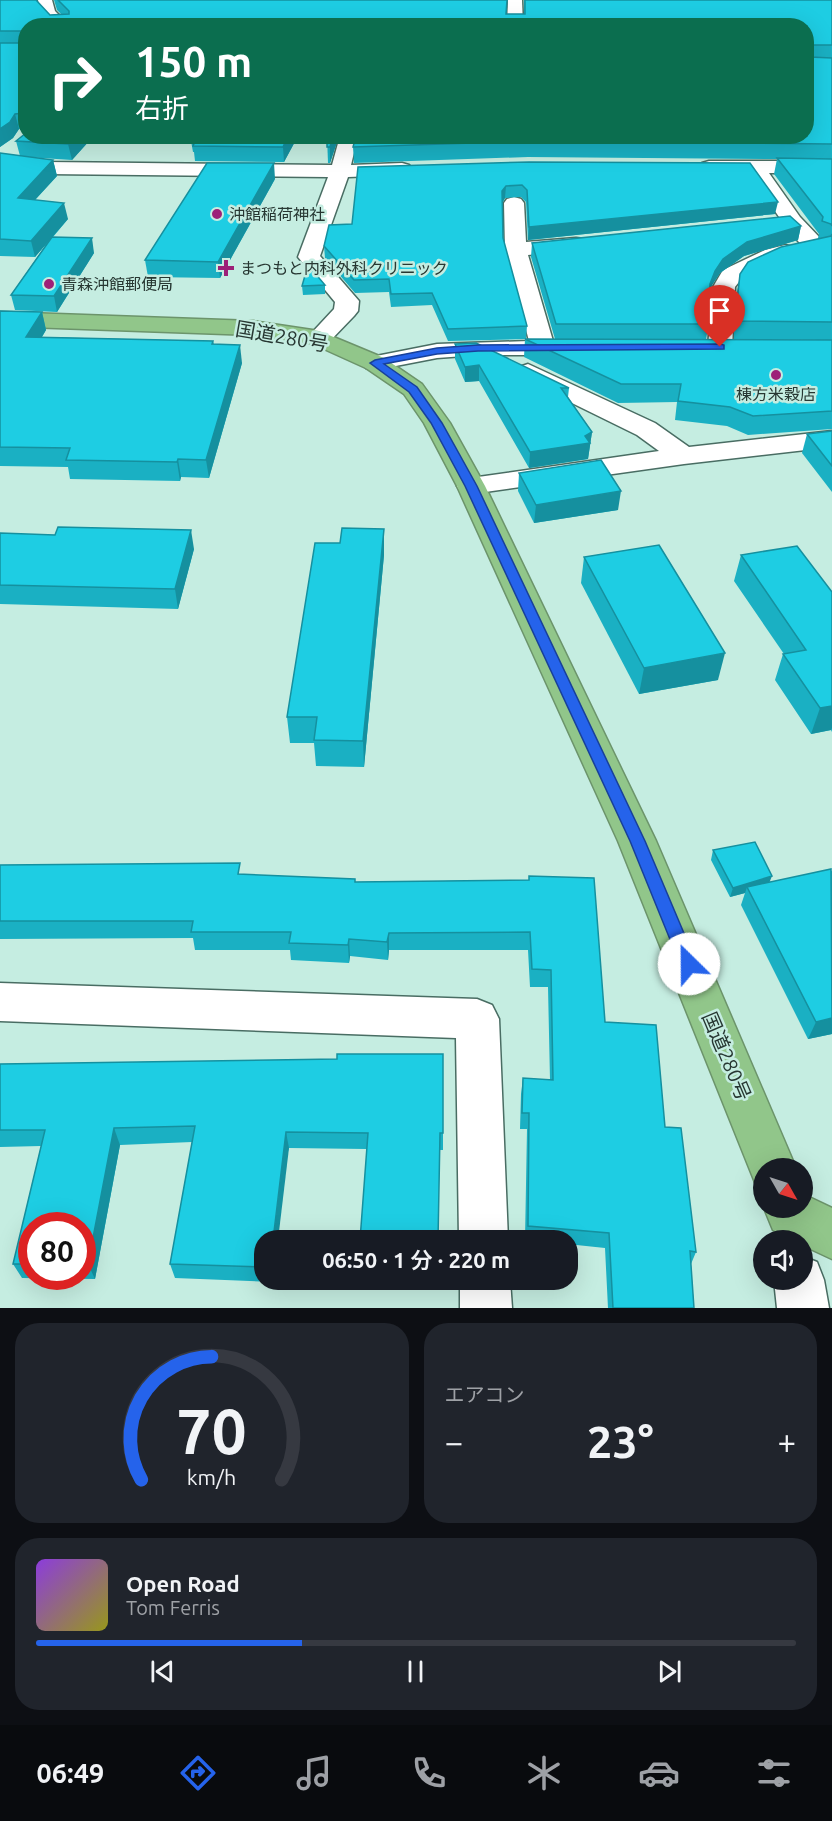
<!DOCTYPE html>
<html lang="ja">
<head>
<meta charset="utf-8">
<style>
  :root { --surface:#171b24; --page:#20242c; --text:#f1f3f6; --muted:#9ea1a6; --line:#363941; --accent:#2563eb }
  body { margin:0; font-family:Ubuntu,"Noto Sans JP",sans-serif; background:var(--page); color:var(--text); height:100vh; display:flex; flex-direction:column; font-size:22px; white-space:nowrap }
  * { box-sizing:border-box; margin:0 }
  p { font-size:20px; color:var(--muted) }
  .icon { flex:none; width:33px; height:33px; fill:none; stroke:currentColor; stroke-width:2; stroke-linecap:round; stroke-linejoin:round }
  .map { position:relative; height:1308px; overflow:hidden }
  .drawer { display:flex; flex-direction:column; gap:15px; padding:15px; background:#0d0f14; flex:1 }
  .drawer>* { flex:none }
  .guide { position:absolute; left:18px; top:18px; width:796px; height:126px; border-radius:24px; box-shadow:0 6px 24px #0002; background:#0b6e4f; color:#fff; overflow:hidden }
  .needle { width:39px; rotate:129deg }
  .fabs { position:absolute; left:753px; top:1158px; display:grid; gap:12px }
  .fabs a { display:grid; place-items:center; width:60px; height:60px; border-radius:50%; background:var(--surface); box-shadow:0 6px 24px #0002; font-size:30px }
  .speed { position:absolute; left:18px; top:1212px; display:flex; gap:12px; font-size:30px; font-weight:700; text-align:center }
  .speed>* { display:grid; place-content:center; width:78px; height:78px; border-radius:50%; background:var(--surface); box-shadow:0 6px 24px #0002; line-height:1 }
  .speed .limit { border:9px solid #d22; background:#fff; color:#111 }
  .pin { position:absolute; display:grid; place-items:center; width:51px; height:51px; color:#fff; margin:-62px -26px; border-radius:50% 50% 50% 0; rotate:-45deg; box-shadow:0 0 6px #0007 }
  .pin .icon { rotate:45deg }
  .me { position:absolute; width:66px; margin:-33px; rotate:337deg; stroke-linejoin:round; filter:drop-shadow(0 0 4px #0008) }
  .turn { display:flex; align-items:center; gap:21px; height:126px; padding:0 18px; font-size:27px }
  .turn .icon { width:78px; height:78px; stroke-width:2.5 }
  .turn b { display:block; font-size:42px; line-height:51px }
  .big { font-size:45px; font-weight:600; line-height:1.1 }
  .drawer .widget { flex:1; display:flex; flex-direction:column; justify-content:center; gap:9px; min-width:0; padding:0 21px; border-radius:24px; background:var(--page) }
  .drawer .dial { align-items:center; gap:0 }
  .dial svg { height:156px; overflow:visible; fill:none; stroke:var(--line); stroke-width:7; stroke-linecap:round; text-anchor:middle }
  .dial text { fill:var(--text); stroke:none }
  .song { display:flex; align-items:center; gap:18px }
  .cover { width:72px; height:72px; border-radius:9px; background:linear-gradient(135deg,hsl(270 70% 55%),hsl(60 70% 35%)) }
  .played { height:6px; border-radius:3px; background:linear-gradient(90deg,var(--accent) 35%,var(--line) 35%) }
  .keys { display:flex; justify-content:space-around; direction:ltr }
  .heat { display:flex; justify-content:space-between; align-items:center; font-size:33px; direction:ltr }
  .drawer .tiles { flex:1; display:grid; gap:15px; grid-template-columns:1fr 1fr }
  .widget:last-child { grid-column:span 2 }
  .trip { position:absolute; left:254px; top:1230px; width:324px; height:60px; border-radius:24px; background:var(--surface); box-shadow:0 6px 24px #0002; font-weight:600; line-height:60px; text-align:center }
  .tab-bar { display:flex; height:96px; justify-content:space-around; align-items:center; background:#090b0e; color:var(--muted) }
  .tab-bar .icon { width:42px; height:42px }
  .tab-bar .active { color:var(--accent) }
  .tab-bar b { font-size:27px; color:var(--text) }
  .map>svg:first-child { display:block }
</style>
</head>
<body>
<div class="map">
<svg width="832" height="1308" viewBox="0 0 832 1308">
  <rect width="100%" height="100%" fill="#c5ede1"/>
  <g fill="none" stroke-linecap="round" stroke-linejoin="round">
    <defs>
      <g id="minor">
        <path d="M 38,0 L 52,0 L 55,11 L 70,26 L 53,26 L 40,12 Z"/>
        <path d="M 508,0 L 522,0 L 523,26 L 507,26 Z"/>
        <path d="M 340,136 L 358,136 L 351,165 L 402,163 L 409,165 L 412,169 L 409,173 L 402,175 L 348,177 L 320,256 L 359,301 L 358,311 L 354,316 L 328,343 L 319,345 L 310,343 L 307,338 L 334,309 L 335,302 L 298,257 L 328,177 L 48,174 L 0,167 L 0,155 L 48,162 L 332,165 Z"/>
        <path d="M 709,161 L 832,161 L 832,173 L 769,173 L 800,217 L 822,240 L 832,238 L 832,250 C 825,252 816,255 809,251 C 792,240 762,192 750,173 L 702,171 L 699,167 L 702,163 Z"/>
        <path d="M 514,197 L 521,199 L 524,203 L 526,242 L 576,238 L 584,239 L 587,244 L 584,249 L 576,250 L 528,255 L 553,341 L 579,343 L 582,348 L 579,353 L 570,355 L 478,355 L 437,358 L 375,370 L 366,368 L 363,363 L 366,358 L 437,344 L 529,341 L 505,250 L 504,203 L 507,199 Z"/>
        <path d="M 785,245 L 793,247 L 796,252 L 793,257 C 775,261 745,271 735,287 L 732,347 L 729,352 L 720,354 L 711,352 L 708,347 L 713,287 L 723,270 L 765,250 Z"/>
        <path d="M 528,364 L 655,423 L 689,447 L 832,431 L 832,447 L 684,464 L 471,494 L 461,492 L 457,486 L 461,480 L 471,478 L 659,451 L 637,435 L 519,377 L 515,372 L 519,367 Z"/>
        <path d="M 0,983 L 477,999 L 492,1005 L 499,1019 L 508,1240 L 459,1240 L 456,1038 L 0,1021 Z"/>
        <path d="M 802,1256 L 817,1262 L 824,1280 L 829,1308 L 777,1308 L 774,1280 L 802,1280 Z"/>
        <path d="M 460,1280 L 510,1280 L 512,1308 L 460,1308 Z"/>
      </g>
      <g id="highway">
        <path d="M 0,312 L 253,321 L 319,331 L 384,358 L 422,384 L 450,423 L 485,486 L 656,841 L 796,1168 L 764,1168 L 764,1188 L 756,1185 L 618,841 L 457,486 L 424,423 L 404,394 L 366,368 L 313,344 L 253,335 L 0,326 Z"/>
        <path d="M 802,1190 L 807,1196 L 832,1208 L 832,1259 L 802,1245 L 802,1240 L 793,1240 L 773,1230 L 764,1208 L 802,1208 Z"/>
      </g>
    </defs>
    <use href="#minor" stroke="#496d63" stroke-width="3"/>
    <use href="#highway" stroke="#6c946b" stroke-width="3"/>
    <use href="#minor" fill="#fff" fill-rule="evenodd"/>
    <use href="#highway" fill="#91c68a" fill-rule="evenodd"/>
  </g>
  <g fill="#1ab0c3" fill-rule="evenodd">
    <path d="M 0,0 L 37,1 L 50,15 L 61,14 L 57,10 L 54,0 L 507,0 L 506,14 L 524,14 L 524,0 L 832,0 L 832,429 L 748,435 L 727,426 L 675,420 L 677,402 L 618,403 L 524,357 L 525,339 L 821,340 L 734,339 L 734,320 L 737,292 L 740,274 L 820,239 L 818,238 L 819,234 L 774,174 L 777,159 L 528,157 L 354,163 L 353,147 L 356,136 L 807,136 L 26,26 L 26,128 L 19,129 L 13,138 L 0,147 Z"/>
    <path d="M 26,136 L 298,136 L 284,162 L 195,161 L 194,152 L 193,152 L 191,141 L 90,140 L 72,160 L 26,157 L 53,160 L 57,176 L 35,200 L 68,219 L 53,237 L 94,253 L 57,312 L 15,310 L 11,295 L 47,243 L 35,257 L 0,256 L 0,153 L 20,156 L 16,141 Z"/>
    <path d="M 327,136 L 339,136 L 330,163 L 328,163 Z"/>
    <path d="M 529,162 L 775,214 L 528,240 L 526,202 L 521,197 L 505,198 L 503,202 L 503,238 L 527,326 L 526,339 L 448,341 L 432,305 L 391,307 L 389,292 L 355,293 L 325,258 L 324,246 L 352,224 Z"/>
    <path d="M 275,179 L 220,278 L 148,277 L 145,260 Z"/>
    <path d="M 801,226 L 798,240 L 744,256 L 720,273 L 712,285 L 710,291 L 709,324 L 706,339 L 555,339 L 531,257 L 532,243 Z"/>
    <path d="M 325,285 L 325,294 L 303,295 L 302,286 Z"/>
    <path d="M 0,311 L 42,312 L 46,330 L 42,337 L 213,341 L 214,344 L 242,363 L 209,478 L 181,477 L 180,481 L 70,479 L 68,467 L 0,466 Z"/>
    <path d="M 455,344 L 569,388 L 568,397 L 592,432 L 588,459 L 529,468 L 479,381 L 465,382 L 455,359 Z"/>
    <path d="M 832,431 L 832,492 L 802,453 L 807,434 Z"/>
    <path d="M 519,473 L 618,510 L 534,523 L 518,491 Z"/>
    <path d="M 384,529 L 384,555 L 364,767 L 316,766 L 314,743 L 290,743 L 287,717 L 340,543 Z"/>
    <path d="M 0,533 L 194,549 L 178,609 L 0,604 Z"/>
    <path d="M 741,555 L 832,592 L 832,732 L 831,730 L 811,734 L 775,680 L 783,654 L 784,654 L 734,581 Z"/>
    <path d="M 584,557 L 718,680 L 639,694 L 581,583 Z"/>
    <path d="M 713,850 L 769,882 L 832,871 L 832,1034 L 808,1039 L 741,905 L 745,893 L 730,897 L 711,860 Z"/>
    <path d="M 0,865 L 241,874 L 355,882 L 528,880 L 605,1022 L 665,1127 L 696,1252 L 691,1264 L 694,1308 L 608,1308 L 605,1248 L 567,1244 L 567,1240 L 525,1240 L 527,1129 L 520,1129 L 521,1094 L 523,1078 L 550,1080 L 548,987 L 530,987 L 528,950 L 389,950 L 388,960 L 350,956 L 349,963 L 291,960 L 290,950 L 195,950 L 193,938 L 0,939 Z"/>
    <path d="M 0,1064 L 443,1133 L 443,1150 L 289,1148 L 264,1240 L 264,1280 L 273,1280 L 273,1282 L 175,1278 L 170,1264 L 192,1142 L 120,1145 L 95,1279 L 22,1278 L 13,1264 L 41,1146 L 0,1147 ZM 32,1226 L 82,1226 L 82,1276 L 32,1276 Z"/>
    <path d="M 359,1280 L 436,1280 L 436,1288 L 359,1285 Z"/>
  </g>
  <g fill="#15909f">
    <path d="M 15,114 L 19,129 L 13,138 L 0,147 L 0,129 Z"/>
    <path d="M 76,136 L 90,136 L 90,140 L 72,160 L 68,144 Z"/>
    <path d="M 288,136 L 298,136 L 284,162 L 283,147 Z"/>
    <path d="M 333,136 L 339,136 L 330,163 L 330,147 Z"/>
    <path d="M 53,160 L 57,176 L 22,214 L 18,198 Z"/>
    <path d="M 274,163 L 275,179 L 220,278 L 218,262 Z"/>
    <path d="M 506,186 L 505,198 L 502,203 L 502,191 Z"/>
    <path d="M 778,202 L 775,214 L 528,240 L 529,227 Z"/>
    <path d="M 64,203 L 68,219 L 35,257 L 31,241 Z"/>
    <path d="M 801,226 L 798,240 L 744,256 L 720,273 L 712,285 L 708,298 L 710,284 L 715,271 L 723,259 L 747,242 Z"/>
    <path d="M 92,238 L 94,253 L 57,312 L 54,296 Z"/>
    <path d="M 42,312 L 46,330 L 31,355 L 26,337 Z"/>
    <path d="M 240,345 L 242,363 L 209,478 L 206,460 Z"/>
    <path d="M 479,365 L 479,381 L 465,382 L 465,367 Z"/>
    <path d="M 592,432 L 588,459 L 529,468 L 530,452 L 585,436 Z"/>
    <path d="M 178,459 L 181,477 L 180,481 L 177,462 Z"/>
    <path d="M 621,491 L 618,510 L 534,523 L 536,505 Z"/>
    <path d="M 384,529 L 384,555 L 364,767 L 363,741 Z"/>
    <path d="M 191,530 L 194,549 L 178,609 L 175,589 Z"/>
    <path d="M 725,653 L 718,680 L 639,694 L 644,668 Z"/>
    <path d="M 832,706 L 832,728 L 831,730 L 811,734 L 820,708 Z"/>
    <path d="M 772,876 L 768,886 L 747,887 L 745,893 L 730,897 L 733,888 Z"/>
    <path d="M 389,933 L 389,950 L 388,960 L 387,942 Z"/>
    <path d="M 349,939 L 350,956 L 349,963 L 348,945 Z"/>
    <path d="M 832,1018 L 832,1034 L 808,1039 L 816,1022 Z"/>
    <path d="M 114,1128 L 120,1145 L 95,1279 L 88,1264 Z"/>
    <path d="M 286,1132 L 289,1148 L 278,1240 L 273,1240 Z"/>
  </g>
  <g fill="#1ecde3" stroke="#15909f" stroke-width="1.5">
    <path d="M 0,0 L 36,0 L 50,15 L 69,14 L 69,11 L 58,0 L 507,0 L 506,14 L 525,14 L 525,0 L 832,0 L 832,45 L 808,45 L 810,57 L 832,58 L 832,144 L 529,141 L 353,147 L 356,136 L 807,136 L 807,26 L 26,26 L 26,119 L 24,113 L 15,114 L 10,122 L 0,129 L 0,43 L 25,43 L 25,31 L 0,31 Z"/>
    <path d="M 26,133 L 26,136 L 76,136 L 68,144 L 16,141 Z"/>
    <path d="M 288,136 L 283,147 L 193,146 L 197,137 L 191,137 Z"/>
    <path d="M 327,136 L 333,136 L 330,147 L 327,147 Z"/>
    <path d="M 0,153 L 53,160 L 18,198 L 64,203 L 31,241 L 0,239 Z"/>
    <path d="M 777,158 L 832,159 L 832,226 L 831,224 L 822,221 L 823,217 Z"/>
    <path d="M 529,162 L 750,163 L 778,202 L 529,227 L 527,190 L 522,185 L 506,186 L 502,191 L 503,238 L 527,326 L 448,329 L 432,293 L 391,294 L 389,279 L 354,280 L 324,246 L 329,225 L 352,224 L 358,167 Z"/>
    <path d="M 207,163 L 274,163 L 218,262 L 145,260 Z"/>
    <path d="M 790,216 L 801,226 L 747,242 L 723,259 L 715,271 L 710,284 L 709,324 L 556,324 L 532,243 Z"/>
    <path d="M 832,234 L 832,322 L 738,321 L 737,302 L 740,274 L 748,262 L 781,247 L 831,236 Z"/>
    <path d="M 52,237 L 92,238 L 54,296 L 11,295 Z"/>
    <path d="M 308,265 L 325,285 L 302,286 Z"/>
    <path d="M 0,311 L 42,312 L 26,337 L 213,341 L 212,344 L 240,345 L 206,460 L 178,459 L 177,462 L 66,460 L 70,448 L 0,447 Z"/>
    <path d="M 525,339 L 832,340 L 832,411 L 753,416 L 730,407 L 678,401 L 681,384 L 621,384 Z"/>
    <path d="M 476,343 L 569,388 L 561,388 L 592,432 L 585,436 L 590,443 L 530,452 L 479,365 L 465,367 L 455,344 Z"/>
    <path d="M 832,431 L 832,466 L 807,434 Z"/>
    <path d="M 601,460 L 621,491 L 536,505 L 519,473 Z"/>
    <path d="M 58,527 L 191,530 L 175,589 L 0,585 L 0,533 L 55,535 Z"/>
    <path d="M 342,528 L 384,529 L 363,741 L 314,740 L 317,717 L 287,717 L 315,543 L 340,543 Z"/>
    <path d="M 659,545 L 725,653 L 644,668 L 584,557 Z"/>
    <path d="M 797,546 L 832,592 L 832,706 L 820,708 L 783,654 L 806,650 L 741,555 Z"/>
    <path d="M 755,842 L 772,876 L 733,888 L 713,850 Z"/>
    <path d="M 240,863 L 238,874 L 355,879 L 355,882 L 529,880 L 529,876 L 594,878 L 605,1022 L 656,1025 L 665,1127 L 681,1128 L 696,1252 L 690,1251 L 694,1308 L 613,1308 L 609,1233 L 528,1226 L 529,1113 L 522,1113 L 523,1078 L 553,1080 L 551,970 L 532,969 L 530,932 L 389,933 L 387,942 L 349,939 L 348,945 L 289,943 L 291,932 L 191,932 L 193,921 L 0,921 L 0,865 Z"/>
    <path d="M 831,869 L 832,1018 L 816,1022 L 747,887 Z"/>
    <path d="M 337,1054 L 443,1054 L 443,1133 L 440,1133 L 438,1240 L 360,1240 L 368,1133 L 286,1132 L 273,1240 L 264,1240 L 264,1267 L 170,1264 L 195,1126 L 114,1128 L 88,1264 L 82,1264 L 82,1226 L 32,1226 L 32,1264 L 13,1264 L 45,1130 L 0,1130 L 0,1064 L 337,1059 Z"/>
  </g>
  <path fill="#2563eb" stroke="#184099" stroke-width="1.5" d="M 720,344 L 724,345 L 724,349 L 478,351 L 437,354 L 384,364 L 417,387 L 442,423 L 477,486 L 645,841 L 697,964 L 695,969 L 689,971 L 683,969 L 680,964 L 630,841 L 465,486 L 431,423 L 409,392 L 370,363 L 375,360 L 437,348 L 478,345 Z"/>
  <g fill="#9d2178" stroke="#c5ede1" stroke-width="2">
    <circle cx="217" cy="214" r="6"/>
    <path d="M223 259h6v6h6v6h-6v6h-6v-6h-6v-6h6z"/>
    <circle cx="49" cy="284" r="6"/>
    <circle cx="776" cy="375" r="6"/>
  </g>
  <g text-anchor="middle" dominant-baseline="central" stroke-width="5" stroke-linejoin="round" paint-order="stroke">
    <g font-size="16" fill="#273732" stroke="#c5ede1" text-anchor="start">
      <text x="229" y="214">沖館稲荷神社</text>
      <text x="240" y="268">まつもと内科外科クリニック</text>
      <text x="61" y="284">青森沖館郵便局</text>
      <text x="776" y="394" text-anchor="middle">棟方米穀店</text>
    </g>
    <g font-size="20" fill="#273732" stroke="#c5ede1">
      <text transform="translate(282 336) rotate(10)">国道280号</text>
      <text transform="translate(727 1056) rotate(67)">国道280号</text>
    </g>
  </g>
</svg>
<div class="fabs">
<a><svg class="needle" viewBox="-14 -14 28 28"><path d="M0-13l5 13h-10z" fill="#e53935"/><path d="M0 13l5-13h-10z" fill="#9ea1a6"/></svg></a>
<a><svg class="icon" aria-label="sound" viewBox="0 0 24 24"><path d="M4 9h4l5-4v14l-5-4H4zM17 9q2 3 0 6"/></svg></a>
</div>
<div class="speed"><div class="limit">80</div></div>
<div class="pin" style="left:720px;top:347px;background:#d93025"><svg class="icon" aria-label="arrive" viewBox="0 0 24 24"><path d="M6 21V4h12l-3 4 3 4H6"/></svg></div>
<svg class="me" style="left:689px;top:964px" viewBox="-20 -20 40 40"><circle r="19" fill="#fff"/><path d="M0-13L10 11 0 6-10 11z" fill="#2563eb"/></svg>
<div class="trip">06:50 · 1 分 · 220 m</div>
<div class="guide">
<div class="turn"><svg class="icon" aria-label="right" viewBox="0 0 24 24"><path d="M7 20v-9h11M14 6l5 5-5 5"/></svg><div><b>150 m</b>右折</div></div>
</div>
</div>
<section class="drawer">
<div class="tiles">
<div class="widget dial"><svg viewBox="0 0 100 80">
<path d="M14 69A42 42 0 1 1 86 69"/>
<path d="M14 69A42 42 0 0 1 50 6" stroke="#2563eb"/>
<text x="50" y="56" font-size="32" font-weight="700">70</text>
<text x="50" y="72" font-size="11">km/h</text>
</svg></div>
<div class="widget"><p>エアコン</p>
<div class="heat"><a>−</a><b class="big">23°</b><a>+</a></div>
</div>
<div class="widget">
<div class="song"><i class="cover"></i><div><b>Open Road</b><p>Tom Ferris</p></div></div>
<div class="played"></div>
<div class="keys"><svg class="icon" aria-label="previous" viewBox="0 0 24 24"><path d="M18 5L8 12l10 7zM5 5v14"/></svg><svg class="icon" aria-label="pause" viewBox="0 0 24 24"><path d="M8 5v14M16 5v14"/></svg><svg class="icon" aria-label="next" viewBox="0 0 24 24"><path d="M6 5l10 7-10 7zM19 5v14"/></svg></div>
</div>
</div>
</section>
<nav class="tab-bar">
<b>06:49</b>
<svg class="icon active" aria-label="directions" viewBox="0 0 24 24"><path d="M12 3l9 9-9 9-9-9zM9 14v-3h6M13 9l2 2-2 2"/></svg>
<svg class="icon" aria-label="music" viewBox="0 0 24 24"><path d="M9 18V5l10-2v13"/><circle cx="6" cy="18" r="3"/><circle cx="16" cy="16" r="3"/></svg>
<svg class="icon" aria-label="phone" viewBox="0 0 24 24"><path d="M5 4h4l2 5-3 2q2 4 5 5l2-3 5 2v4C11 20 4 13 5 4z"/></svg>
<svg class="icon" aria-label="climate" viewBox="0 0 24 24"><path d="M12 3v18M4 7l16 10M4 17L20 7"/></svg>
<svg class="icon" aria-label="car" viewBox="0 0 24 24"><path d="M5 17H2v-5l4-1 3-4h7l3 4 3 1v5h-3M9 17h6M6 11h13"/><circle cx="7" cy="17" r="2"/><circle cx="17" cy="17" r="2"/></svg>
<svg class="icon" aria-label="filters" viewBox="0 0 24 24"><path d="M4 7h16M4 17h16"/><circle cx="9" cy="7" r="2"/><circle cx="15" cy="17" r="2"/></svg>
</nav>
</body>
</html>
